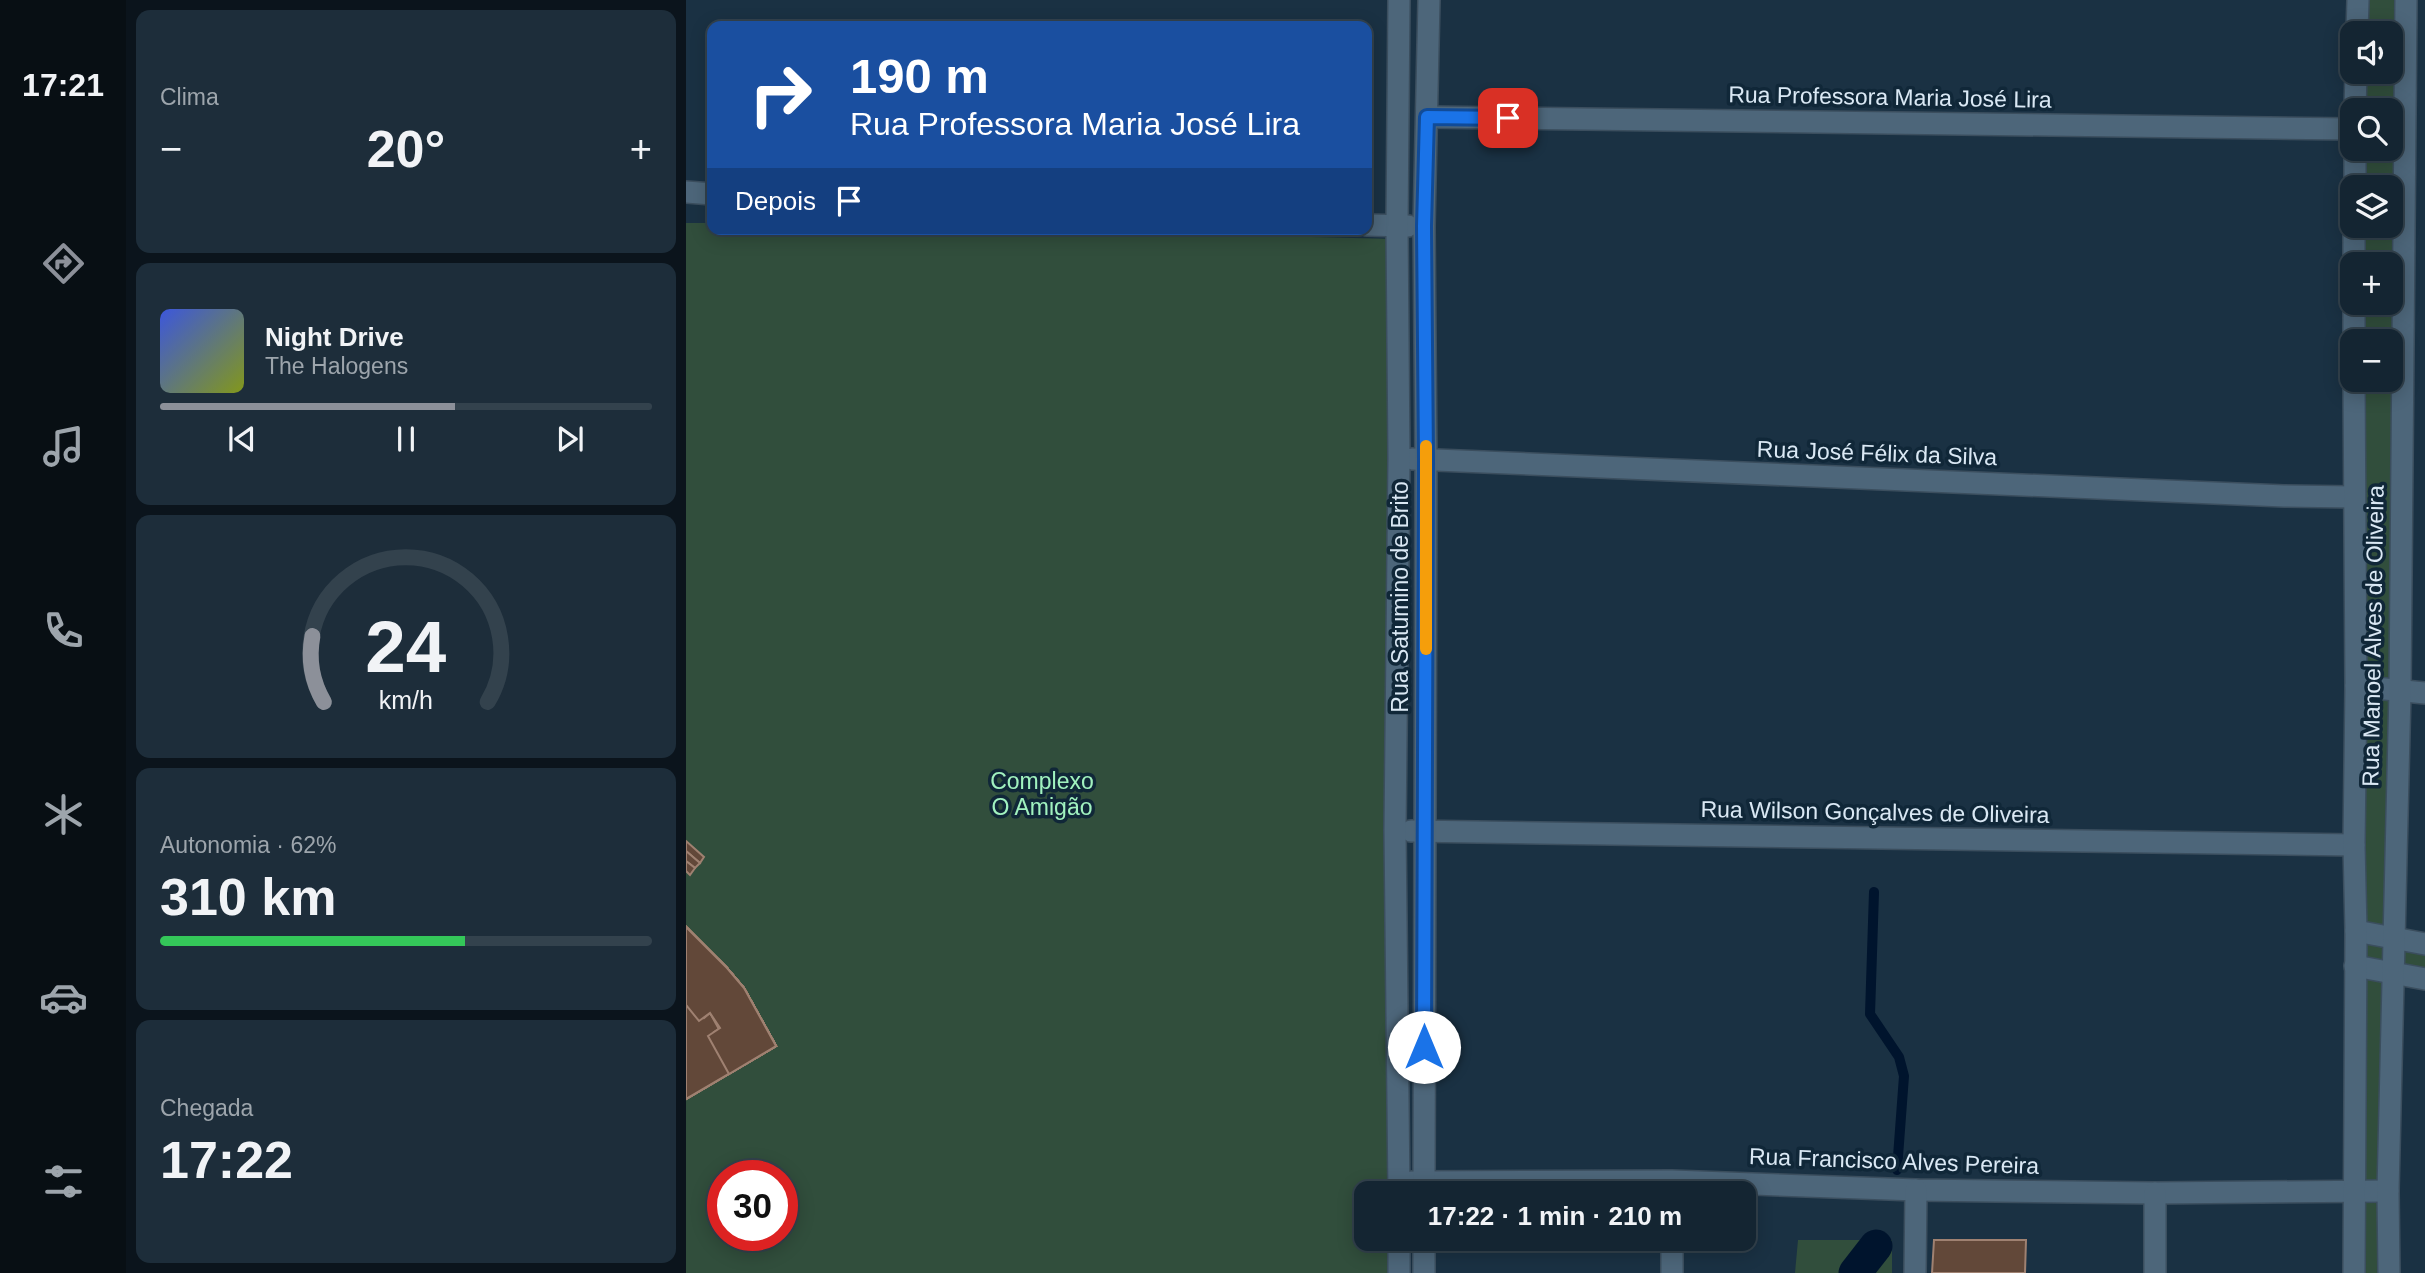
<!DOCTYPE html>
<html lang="pt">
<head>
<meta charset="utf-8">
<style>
  :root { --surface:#142532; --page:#1d2d3a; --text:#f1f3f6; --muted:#9da5ac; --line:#33424d; --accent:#8c9099 }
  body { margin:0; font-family:Arial,sans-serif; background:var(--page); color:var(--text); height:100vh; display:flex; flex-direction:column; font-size:26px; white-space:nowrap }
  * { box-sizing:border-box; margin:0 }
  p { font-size:23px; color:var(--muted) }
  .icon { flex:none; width:38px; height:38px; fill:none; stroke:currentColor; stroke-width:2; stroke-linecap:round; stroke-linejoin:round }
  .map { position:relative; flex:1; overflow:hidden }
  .details { display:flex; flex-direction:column; gap:10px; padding:10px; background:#0b141c; width:560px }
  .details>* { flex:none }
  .guide { position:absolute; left:21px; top:21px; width:665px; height:214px; border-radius:14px; box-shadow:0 4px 18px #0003,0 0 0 2px var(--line); background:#1a4fa0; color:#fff; overflow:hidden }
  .tools { position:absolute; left:1654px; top:21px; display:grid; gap:14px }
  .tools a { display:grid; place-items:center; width:63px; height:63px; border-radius:14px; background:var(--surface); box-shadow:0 4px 18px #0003,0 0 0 2px var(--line); font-size:35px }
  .speed { position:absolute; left:21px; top:1160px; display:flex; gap:14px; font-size:35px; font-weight:700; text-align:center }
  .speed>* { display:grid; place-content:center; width:91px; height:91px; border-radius:50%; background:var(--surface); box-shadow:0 4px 18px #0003,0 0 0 2px var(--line); line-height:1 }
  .speed .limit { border:10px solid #d22; background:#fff; color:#111 }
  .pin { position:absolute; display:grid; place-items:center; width:60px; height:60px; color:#fff; margin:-30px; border-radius:14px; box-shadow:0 4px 10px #0006 }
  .me { position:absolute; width:77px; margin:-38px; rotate:0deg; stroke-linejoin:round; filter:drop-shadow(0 0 5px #0008) }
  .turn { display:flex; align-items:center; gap:24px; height:147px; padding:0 28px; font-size:32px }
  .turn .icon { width:91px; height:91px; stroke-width:2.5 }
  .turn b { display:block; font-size:49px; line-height:60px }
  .then { display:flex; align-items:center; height:66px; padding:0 28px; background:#0003; gap:14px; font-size:26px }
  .big { font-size:52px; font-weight:700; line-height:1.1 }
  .details .widget { flex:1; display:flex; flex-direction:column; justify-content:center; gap:10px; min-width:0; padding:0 24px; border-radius:14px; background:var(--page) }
  .details .dial { align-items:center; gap:0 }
  .dial svg { height:182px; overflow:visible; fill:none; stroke:var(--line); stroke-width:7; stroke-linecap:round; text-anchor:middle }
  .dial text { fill:var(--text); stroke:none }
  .song { display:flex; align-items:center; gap:21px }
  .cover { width:84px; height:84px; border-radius:10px; background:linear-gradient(135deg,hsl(230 70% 55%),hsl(70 70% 35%)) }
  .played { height:7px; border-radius:4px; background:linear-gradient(90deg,var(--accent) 60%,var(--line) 60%) }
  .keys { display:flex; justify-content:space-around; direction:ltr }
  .heat { display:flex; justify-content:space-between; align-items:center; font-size:38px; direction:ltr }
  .charge { height:10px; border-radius:5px; background:linear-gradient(90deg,#34c759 62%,var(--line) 0) }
  .trip { position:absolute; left:668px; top:1181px; width:402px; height:70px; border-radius:14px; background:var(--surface); box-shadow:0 4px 18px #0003,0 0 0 2px var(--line); font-weight:700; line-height:70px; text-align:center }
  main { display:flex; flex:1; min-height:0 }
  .menu { display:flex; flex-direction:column; width:126px; justify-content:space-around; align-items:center; background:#080f14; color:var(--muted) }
  .menu .icon { width:49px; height:49px }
  .menu .current { color:var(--accent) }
  .menu b { font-size:32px; color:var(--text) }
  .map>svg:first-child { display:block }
</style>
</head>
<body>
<main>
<nav class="menu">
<b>17:21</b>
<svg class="icon current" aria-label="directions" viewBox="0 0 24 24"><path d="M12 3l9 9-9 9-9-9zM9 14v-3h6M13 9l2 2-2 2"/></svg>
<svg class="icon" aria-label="music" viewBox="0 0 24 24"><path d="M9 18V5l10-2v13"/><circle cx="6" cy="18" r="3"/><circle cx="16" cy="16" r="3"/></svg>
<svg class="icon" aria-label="phone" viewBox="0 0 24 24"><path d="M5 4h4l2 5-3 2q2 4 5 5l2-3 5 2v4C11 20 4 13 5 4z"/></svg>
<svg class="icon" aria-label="climate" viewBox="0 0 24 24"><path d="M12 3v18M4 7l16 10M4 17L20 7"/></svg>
<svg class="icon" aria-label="car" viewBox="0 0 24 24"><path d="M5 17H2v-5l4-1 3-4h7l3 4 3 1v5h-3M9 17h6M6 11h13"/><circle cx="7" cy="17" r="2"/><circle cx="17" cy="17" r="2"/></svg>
<svg class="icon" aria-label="filters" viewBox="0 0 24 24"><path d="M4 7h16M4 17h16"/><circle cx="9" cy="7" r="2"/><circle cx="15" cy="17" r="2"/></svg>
</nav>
<section class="details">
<div class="widget"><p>Clima</p>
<div class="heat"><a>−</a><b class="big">20°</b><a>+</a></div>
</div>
<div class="widget">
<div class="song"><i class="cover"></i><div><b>Night Drive</b><p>The Halogens</p></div></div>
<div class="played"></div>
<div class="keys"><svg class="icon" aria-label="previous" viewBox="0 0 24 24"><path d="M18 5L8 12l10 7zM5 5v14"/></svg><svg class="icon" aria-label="pause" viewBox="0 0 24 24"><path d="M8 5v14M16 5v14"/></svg><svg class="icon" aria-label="next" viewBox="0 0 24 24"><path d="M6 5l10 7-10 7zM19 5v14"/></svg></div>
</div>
<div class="widget dial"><svg viewBox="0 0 100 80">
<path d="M14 69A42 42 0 1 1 86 69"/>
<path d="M14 69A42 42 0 0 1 9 40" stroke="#8c9099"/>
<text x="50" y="56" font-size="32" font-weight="700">24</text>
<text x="50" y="72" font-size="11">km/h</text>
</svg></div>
<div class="widget"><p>Autonomia · 62%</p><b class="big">310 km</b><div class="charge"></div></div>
<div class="widget"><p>Chegada</p><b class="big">17:22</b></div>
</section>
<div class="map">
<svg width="1739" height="1273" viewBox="0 0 1739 1273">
  <rect width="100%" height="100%" fill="#1a3143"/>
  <g fill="#314e3c" fill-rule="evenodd">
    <path d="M 1680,0 L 1713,0 L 1706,680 L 1675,680 L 1678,380 L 1704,380 L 1704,341 L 1678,341 L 1678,303 L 1704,303 L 1704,264 L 1678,264 L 1679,226 L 1704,226 L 1704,187 L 1679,187 L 1679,149 L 1704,149 L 1704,110 L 1680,110 L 1680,72 L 1704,72 L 1704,33 L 1680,33 Z"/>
    <path d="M 0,223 L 26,223 L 26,229 L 278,229 L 710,239 L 714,1193 L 681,1194 L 681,1239 L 714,1239 L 714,1273 L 0,1273 ZM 37,1176 L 96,1176 L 96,1236 L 37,1236 Z"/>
    <path d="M 1677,694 L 1706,697 L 1702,928 L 1676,926 Z"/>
    <path d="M 1675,938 L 1739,950 L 1739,972 L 1677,959 Z"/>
    <path d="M 1677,973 L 1700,979 L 1696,1181 L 1675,1185 Z"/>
    <path d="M 1674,1196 L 1693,1197 L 1695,1273 L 1673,1273 Z"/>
    <path d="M 1112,1240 L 1206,1240 L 1206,1273 L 1109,1273 Z"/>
  </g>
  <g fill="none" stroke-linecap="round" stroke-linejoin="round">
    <path stroke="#00142d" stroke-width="10" d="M 1188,892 L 1184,1014 L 1213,1057 L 1218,1076 L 1211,1170"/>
    <path stroke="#00142d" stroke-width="33" d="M 1169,1273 L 1190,1246"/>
  </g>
  <g fill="#624839" stroke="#9f8171" stroke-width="2">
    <path d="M 0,841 L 18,857 L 14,863 L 0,851 Z"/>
    <path d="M 0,851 L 14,863 L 9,868 L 0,861 Z"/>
    <path d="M 0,861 L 9,868 L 4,875 L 0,871 Z"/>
    <path d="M 0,927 L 41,968 L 58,988 L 90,1046 L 0,1099 Z"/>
    <path d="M 0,927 L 41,968 L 58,988 L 90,1046 L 72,1057 L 41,1001 L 0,955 Z"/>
    <path d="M 0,927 L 41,968 L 58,988 L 90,1046 L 66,1060 L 35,1005 L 0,965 Z"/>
    <path d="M 0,927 L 41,968 L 58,988 L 90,1046 L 37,1077 L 16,1040 L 0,1017 Z"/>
    <path d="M 0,927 L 41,968 L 58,988 L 90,1046 L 78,1053 L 47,997 L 0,946 Z"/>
    <path d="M 0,927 L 41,968 L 58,988 L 90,1046 L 0,1098 Z"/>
    <path d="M 0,927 L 41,968 L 58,988 L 90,1046 L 30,1081 L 0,1028 Z"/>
    <path d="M 0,927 L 41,968 L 58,988 L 90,1046 L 0,1099 Z"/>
    <path d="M 0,927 L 41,968 L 58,988 L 90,1046 L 19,1088 L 0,1054 Z"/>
    <path d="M 0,927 L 41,968 L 58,988 L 90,1046 L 0,1099 Z"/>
    <path d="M 0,927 L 41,968 L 58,988 L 90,1046 L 84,1050 L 52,993 L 0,937 Z"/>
    <path d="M 0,927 L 41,968 L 58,988 L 90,1046 L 60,1064 L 30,1009 L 0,975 Z"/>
    <path d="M 0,927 L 41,968 L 58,988 L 90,1046 L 13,1091 L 0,1068 Z"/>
    <path d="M 0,927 L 41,968 L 58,988 L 90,1046 L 0,1099 Z"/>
    <path d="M 0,927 L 41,968 L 58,988 L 90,1046 L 1,1098 Z"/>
    <path d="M 0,927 L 41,968 L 58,988 L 90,1046 L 7,1095 L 0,1083 Z"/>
    <path d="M 0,927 L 41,968 L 58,988 L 90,1046 L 24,1084 L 0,1040 Z"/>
    <path d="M 0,927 L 41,968 L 58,988 L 90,1046 L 0,1099 Z"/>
    <path d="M 0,927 L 41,968 L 58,988 L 90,1046 L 54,1067 L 24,1013 L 0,985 Z"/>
    <path d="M 0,927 L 41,968 L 58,988 L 90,1046 L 48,1070 L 28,1032 L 34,1028 L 24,1013 L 18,1018 L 0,995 Z"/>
    <path d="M 0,927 L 41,968 L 58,988 L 90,1046 L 43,1074 L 22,1036 L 34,1028 L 24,1013 L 13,1021 L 0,1005 Z"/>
    <path d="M 1248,1240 L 1340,1240 L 1339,1273 L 1246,1273 Z"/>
  </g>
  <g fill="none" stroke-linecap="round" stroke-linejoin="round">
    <defs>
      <g id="street">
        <path d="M 1671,33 L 1672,0"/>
        <path d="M 1669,110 L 1670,72"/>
        <path d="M 741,117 L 1666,129"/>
        <path d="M 1669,187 L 1669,149"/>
        <path d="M 0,192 L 26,194"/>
        <path d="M 681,225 L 722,226"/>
        <path d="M 1668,264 L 1668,226"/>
        <path d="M 1668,341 L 1668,303"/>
        <path d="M 726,459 L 1598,496 L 1667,497"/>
        <path d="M 1670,686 L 1739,693"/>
        <path d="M 725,831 L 1668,845"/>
        <path d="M 1670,931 L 1739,944"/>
        <path d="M 1669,966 L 1739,979"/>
        <path d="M 725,1182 L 986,1181 L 1230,1190 L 1469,1193 L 1702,1191"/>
        <path d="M 713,1194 L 709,830 L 713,458 L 711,226 L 713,0"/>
        <path d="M 738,1194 L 740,460 L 738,226 L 743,0"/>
        <path d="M 713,1239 L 713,1273"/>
        <path d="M 738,1239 L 738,1273"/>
        <path d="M 986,1273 L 986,1239"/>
        <path d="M 1229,1273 L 1230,1190"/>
        <path d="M 1469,1273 L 1469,1193"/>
        <path d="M 1668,1273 L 1670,931 L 1668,845 L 1670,686 L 1668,380"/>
        <path d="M 1703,1273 L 1702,1191 L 1714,691 L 1720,0"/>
      </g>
    </defs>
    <use href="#street" stroke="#3b4e5e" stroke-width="24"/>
    <use href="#street" stroke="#4d667a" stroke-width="21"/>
  </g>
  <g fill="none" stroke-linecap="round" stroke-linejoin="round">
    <defs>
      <path id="route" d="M 738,1047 L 740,460 L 738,226 L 741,117 L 822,118"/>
    </defs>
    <use href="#route" stroke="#114b97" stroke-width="18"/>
    <use href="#route" stroke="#1a73e8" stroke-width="12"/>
    <path stroke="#f59e0b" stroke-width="12" d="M 740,649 L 740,446"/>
  </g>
  <g text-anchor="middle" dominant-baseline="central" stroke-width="7" stroke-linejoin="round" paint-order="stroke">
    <g font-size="23" fill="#dae8f4" stroke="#102738">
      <text transform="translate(1204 97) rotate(1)">Rua Professora Maria José Lira</text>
      <text transform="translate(1191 453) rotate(2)">Rua José Félix da Silva</text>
      <text transform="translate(714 597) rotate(-90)">Rua Satumino de Brito</text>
      <text transform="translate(1687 636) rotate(-89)">Rua Manoel Alves de Oliveira</text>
      <text transform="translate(1189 812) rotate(1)">Rua Wilson Gonçalves de Oliveira</text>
      <text transform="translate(1208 1161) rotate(2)">Rua Francisco Alves Pereira</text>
    </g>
    <g font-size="23" fill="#a1f2bf" stroke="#102738">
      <text x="356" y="781">Complexo<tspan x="356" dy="26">O Amigão</tspan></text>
    </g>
  </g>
</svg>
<div class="tools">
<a><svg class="icon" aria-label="sound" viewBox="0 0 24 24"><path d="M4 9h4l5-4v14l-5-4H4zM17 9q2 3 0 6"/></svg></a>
<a><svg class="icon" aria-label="search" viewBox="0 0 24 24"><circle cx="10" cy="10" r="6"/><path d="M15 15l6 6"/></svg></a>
<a><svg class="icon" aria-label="layers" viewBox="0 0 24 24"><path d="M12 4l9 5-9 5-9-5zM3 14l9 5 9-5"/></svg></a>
<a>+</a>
<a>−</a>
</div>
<div class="speed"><div class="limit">30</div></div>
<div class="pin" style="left:822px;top:118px;background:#d93025"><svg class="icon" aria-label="arrive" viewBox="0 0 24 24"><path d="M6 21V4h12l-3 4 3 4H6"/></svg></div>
<svg class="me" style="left:738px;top:1047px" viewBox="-20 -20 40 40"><circle r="19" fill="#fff"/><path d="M0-13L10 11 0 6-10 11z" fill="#1a73e8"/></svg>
<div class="trip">17:22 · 1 min · 210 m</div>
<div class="guide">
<div class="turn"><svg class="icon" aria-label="right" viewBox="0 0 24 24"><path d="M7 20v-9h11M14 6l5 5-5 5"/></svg><div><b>190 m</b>Rua Professora Maria José Lira</div></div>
<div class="then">Depois<svg class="icon" aria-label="arrive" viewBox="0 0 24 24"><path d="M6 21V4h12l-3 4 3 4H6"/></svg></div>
</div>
</div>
</main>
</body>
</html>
